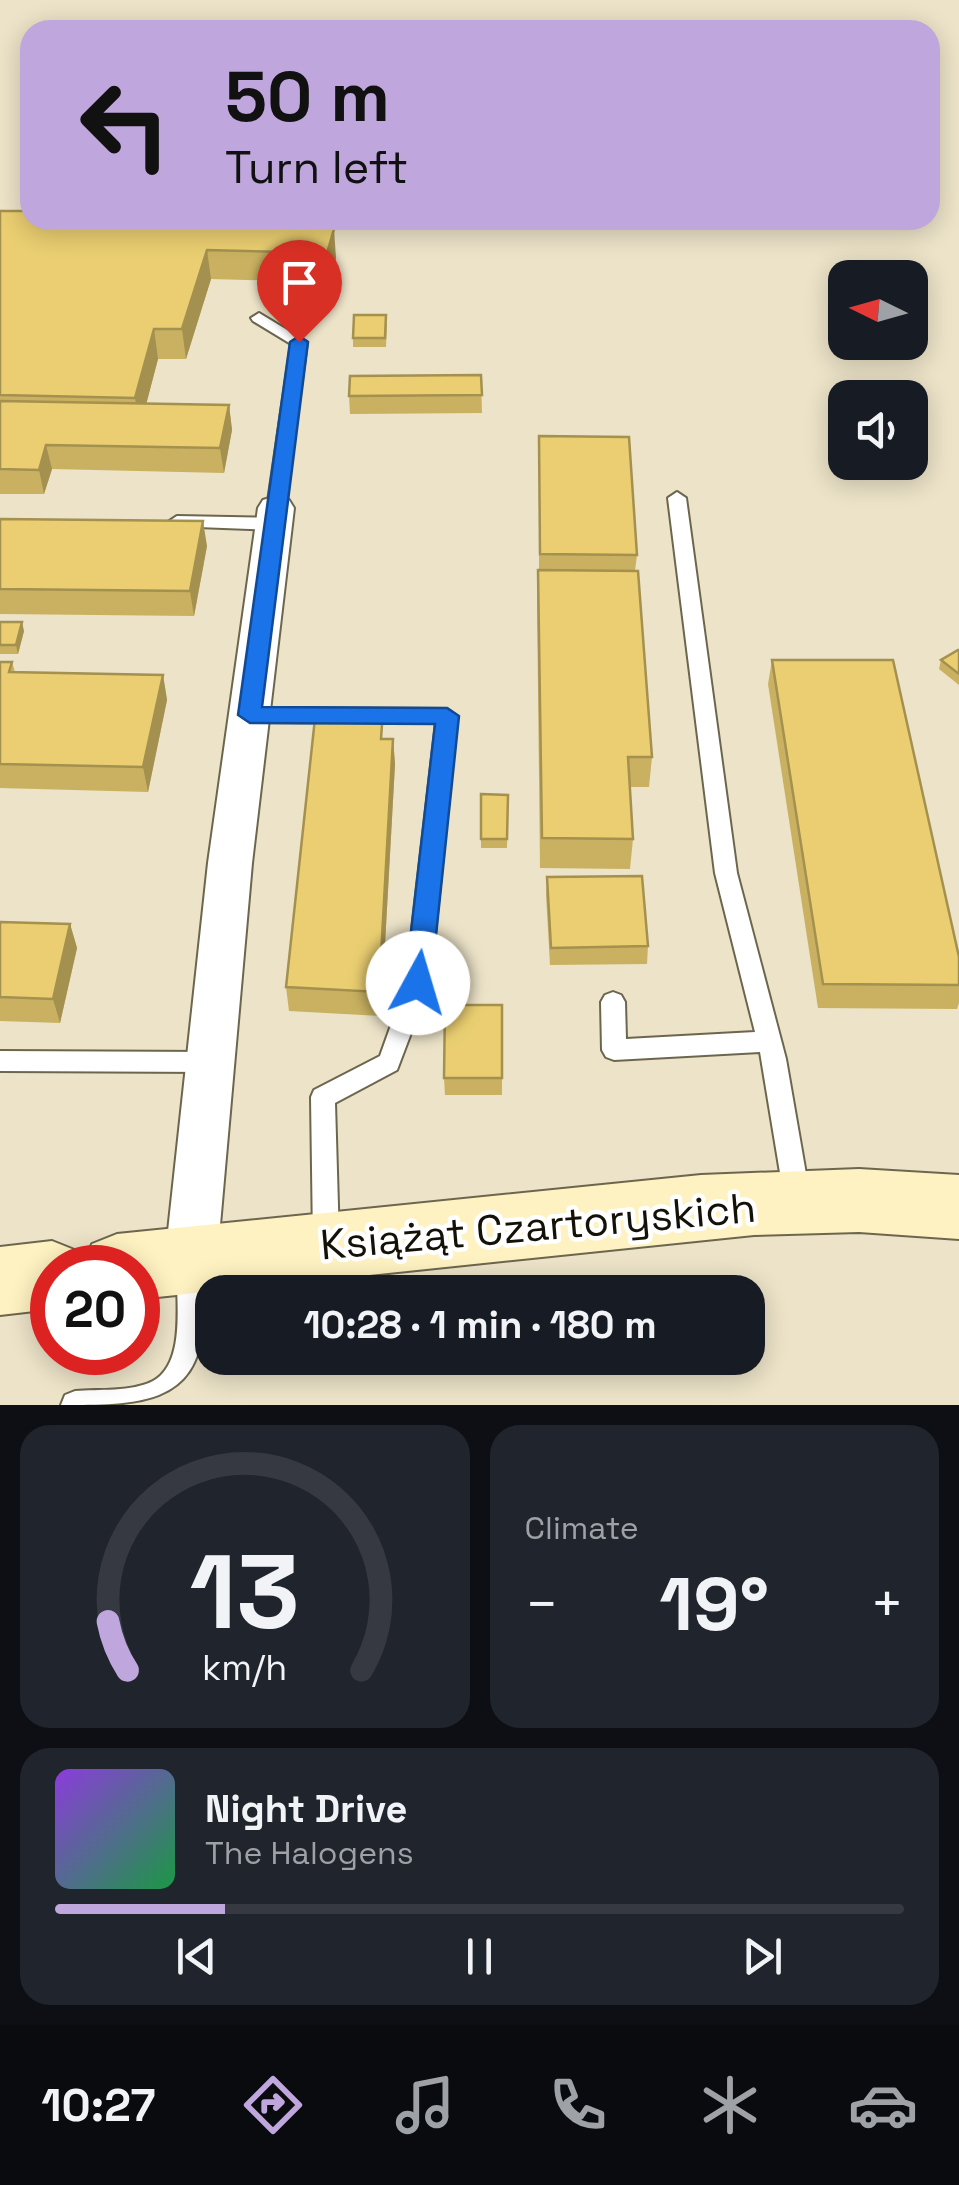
<!DOCTYPE html>
<html lang="en">
<head>
<meta charset="utf-8">
<style>
  :root { --surface:#171b24; --page:#20242c; --text:#f1f3f6; --muted:#9ea1a6; --line:#363941; --accent:#bfa6dd }
  body { margin:0; font-family:"Space Grotesk",sans-serif; background:var(--page); color:var(--text); height:100vh; display:flex; flex-direction:column; font-size:38px; white-space:nowrap }
  * { box-sizing:border-box; margin:0 }
  p { font-size:32px; color:var(--muted) }
  .icon { flex:none; width:55px; height:55px; fill:none; stroke:currentColor; stroke-width:2; stroke-linecap:round; stroke-linejoin:round }
  .map { position:relative; height:1405px; overflow:hidden }
  .sheet { display:flex; flex-direction:column; gap:20px; padding:20px; background:#0d0f14; flex:1 }
  .sheet>* { flex:none }
  .hud { position:absolute; left:20px; top:20px; width:920px; height:210px; border-radius:30px; box-shadow:0 5px 25px #0003; background:#bfa6dd; color:#111; overflow:hidden }
  .needle { width:65px; rotate:275deg }
  .buttons { position:absolute; left:828px; top:260px; display:grid; gap:20px }
  .buttons a { display:grid; place-items:center; width:100px; height:100px; border-radius:20px; background:var(--surface); box-shadow:0 5px 25px #0003; font-size:50px }
  .speed { position:absolute; left:30px; top:1245px; display:flex; gap:20px; font-size:50px; font-weight:700; text-align:center }
  .speed>* { display:grid; place-content:center; width:130px; height:130px; border-radius:50%; background:var(--surface); box-shadow:0 5px 25px #0003; line-height:1 }
  .speed .limit { border:15px solid #d22; background:#fff; color:#111 }
  .pin { position:absolute; display:grid; place-items:center; width:85px; height:85px; color:#fff; margin:-102px -42px; border-radius:50% 50% 50% 0; rotate:-45deg; box-shadow:0 0 10px #0007 }
  .pin .icon { rotate:45deg }
  .me { position:absolute; width:110px; margin:-55px; rotate:6deg; stroke-linejoin:round; filter:drop-shadow(0 0 8px #0008) }
  .turn { display:flex; align-items:center; gap:35px; height:210px; padding:0 40px; font-size:45px }
  .turn .icon { width:130px; height:130px; stroke-width:2.5 }
  .turn b { display:block; font-size:70px; line-height:85px }
  .big { font-size:75px; font-weight:600; line-height:1.1 }
  .sheet .widget { flex:1; display:flex; flex-direction:column; justify-content:center; gap:15px; min-width:0; padding:0 35px; border-radius:30px; background:var(--page) }
  .sheet .dial { align-items:center; gap:0 }
  .dial svg { height:260px; overflow:visible; fill:none; stroke:var(--line); stroke-width:7; stroke-linecap:round; text-anchor:middle }
  .dial text { fill:var(--text); stroke:none }
  .song { display:flex; align-items:center; gap:30px }
  .cover { width:120px; height:120px; border-radius:15px; background:linear-gradient(135deg,hsl(270 70% 55%),hsl(140 70% 35%)) }
  .played { height:10px; border-radius:5px; background:linear-gradient(90deg,var(--accent) 20%,var(--line) 20%) }
  .keys { display:flex; justify-content:space-around; direction:ltr }
  .heat { display:flex; justify-content:space-between; align-items:center; font-size:55px; direction:ltr }
  .sheet .tiles { flex:1; display:grid; gap:20px; grid-template-columns:1fr 1fr }
  .widget:last-child { grid-column:span 2 }
  .trip { position:absolute; left:195px; top:1275px; width:570px; height:100px; border-radius:30px; background:var(--surface); box-shadow:0 5px 25px #0003; font-weight:600; line-height:100px; text-align:center }
  .dock { display:flex; height:160px; justify-content:space-around; align-items:center; background:#090b0e; color:var(--muted) }
  .dock .icon { width:70px; height:70px }
  .dock .current { color:var(--accent) }
  .dock b { font-size:45px; color:var(--text) }
  .map>svg:first-child { display:block }
</style>
</head>
<body>
<div class="map">
<svg width="959" height="1405" viewBox="0 0 959 1405">
  <rect width="100%" height="100%" fill="#ece3c8"/>
  <g fill="none" stroke-linecap="round" stroke-linejoin="round">
    <defs>
      <g id="lane">
        <path d="M 259,313 L 307,342 L 285,508 L 276,514 L 267,508 L 291,344 L 253,321 L 251,318 Z"/>
        <path d="M 677,492 L 686,498 L 737,873 L 786,1059 L 810,1197 L 806,1205 L 797,1209 L 788,1205 L 784,1197 L 760,1052 L 614,1060 L 606,1057 L 602,1050 L 601,1002 L 605,995 L 613,992 L 621,995 L 625,1002 L 626,1039 L 755,1032 L 715,873 L 668,498 Z"/>
        <path d="M 177,516 L 275,518 L 284,524 L 275,530 L 171,526 L 168,522 Z"/>
        <path d="M 250,708 L 447,709 L 457,716 L 430,983 L 397,1070 L 335,1103 L 339,1240 L 335,1248 L 326,1252 L 317,1248 L 313,1240 L 311,1097 L 314,1090 L 380,1056 L 406,983 L 436,723 L 250,722 L 240,715 Z"/>
        <path d="M 0,1051 L 210,1052 L 218,1055 L 222,1062 L 218,1069 L 210,1072 L 0,1071 Z"/>
        <path d="M 190,1259 L 199,1262 C 207,1280 204,1305 203,1324 C 198,1405 138,1405 61,1405 L 65,1395 L 75,1391 C 98,1389 132,1392 153,1381 C 186,1363 176,1302 177,1271 L 181,1262 Z"/>
      </g>
      <path id="street" d="M 276,496 L 289,500 L 294,508 L 252,863 L 217,1259 L 209,1276 L 191,1283 L 173,1276 L 165,1259 L 208,863 L 258,508 L 263,500 Z"/>
      <path id="secondary" d="M 859,1169 L 959,1175 L 959,1239 L 859,1232 L 754,1235 L 138,1299 L 138,1268 L 52,1268 L 52,1309 L 0,1315 L 0,1247 L 52,1241 L 77,1251 L 83,1264 L 92,1244 L 117,1234 L 701,1175 Z"/>
    </defs>
    <use href="#lane" stroke="#6d664e" stroke-width="4"/>
    <use href="#street" stroke="#6d664e" stroke-width="4"/>
    <use href="#secondary" stroke="#6d664e" stroke-width="4"/>
    <use href="#lane" fill="#fff" fill-rule="evenodd"/>
    <use href="#street" fill="#fff" fill-rule="evenodd"/>
    <use href="#secondary" fill="#fef2c2" fill-rule="evenodd"/>
  </g>
  <g fill="#c9b161">
    <path d="M 0,211 L 275,220 L 336,258 L 329,282 L 211,279 L 186,359 L 158,359 L 146,404 L 229,405 L 232,430 L 224,473 L 52,469 L 44,494 L 0,494 Z"/>
    <path d="M 387,324 L 386,347 L 353,347 L 353,338 Z"/>
    <path d="M 481,375 L 482,413 L 350,414 L 349,396 Z"/>
    <path d="M 539,436 L 637,555 L 635,571 L 652,757 L 649,787 L 630,787 L 633,839 L 630,869 L 540,868 L 537,600 L 539,570 Z"/>
    <path d="M 0,519 L 207,546 L 194,616 L 0,614 Z"/>
    <path d="M 0,622 L 24,631 L 18,654 L 0,654 Z"/>
    <path d="M 959,650 L 959,685 L 939,669 L 941,660 Z"/>
    <path d="M 772,660 L 959,957 L 959,1003 L 957,1009 L 818,1008 L 768,684 Z"/>
    <path d="M 0,662 L 12,662 L 15,672 L 163,675 L 167,700 L 148,792 L 0,788 Z"/>
    <path d="M 384,739 L 393,739 L 395,764 L 381,1016 L 289,1011 L 286,987 Z"/>
    <path d="M 481,794 L 508,795 L 507,848 L 481,848 Z"/>
    <path d="M 547,877 L 648,946 L 647,964 L 550,965 L 546,895 Z"/>
    <path d="M 0,922 L 70,924 L 77,948 L 60,1023 L 0,1021 Z"/>
    <path d="M 502,1005 L 502,1095 L 445,1095 L 444,1078 Z"/>
  </g>
  <g fill="#a4904f">
    <path d="M 334,229 L 336,258 L 329,282 L 327,253 Z"/>
    <path d="M 207,250 L 211,279 L 186,359 L 182,329 Z"/>
    <path d="M 154,329 L 158,359 L 140,428 L 135,398 Z"/>
    <path d="M 229,405 L 232,430 L 224,473 L 220,448 Z"/>
    <path d="M 46,445 L 52,469 L 44,494 L 39,470 Z"/>
    <path d="M 203,521 L 207,546 L 194,616 L 190,591 Z"/>
    <path d="M 22,622 L 24,631 L 18,654 L 16,645 Z"/>
    <path d="M 163,675 L 167,700 L 148,792 L 143,767 Z"/>
    <path d="M 393,739 L 395,764 L 381,1016 L 379,992 Z"/>
    <path d="M 70,924 L 77,948 L 60,1023 L 53,999 Z"/>
  </g>
  <g fill="#eace71" stroke="#a4904f" stroke-width="2.5">
    <path d="M 0,211 L 30,211 L 30,220 L 275,220 L 334,229 L 327,253 L 207,250 L 182,329 L 154,329 L 135,398 L 0,395 Z"/>
    <path d="M 354,315 L 386,315 L 385,338 L 353,338 Z"/>
    <path d="M 481,375 L 482,395 L 349,396 L 350,376 Z"/>
    <path d="M 0,401 L 229,405 L 220,448 L 46,445 L 39,470 L 0,469 Z"/>
    <path d="M 539,436 L 629,437 L 637,555 L 540,554 Z"/>
    <path d="M 0,519 L 203,521 L 190,591 L 0,589 Z"/>
    <path d="M 538,570 L 638,571 L 652,757 L 628,757 L 633,839 L 542,838 Z"/>
    <path d="M 0,622 L 22,622 L 16,645 L 0,645 Z"/>
    <path d="M 958,650 L 959,650 L 959,674 L 941,660 Z"/>
    <path d="M 772,660 L 893,660 L 959,957 L 959,985 L 823,984 Z"/>
    <path d="M 0,662 L 12,662 L 9,672 L 163,675 L 143,767 L 0,764 Z"/>
    <path d="M 316,709 L 383,710 L 381,739 L 393,739 L 379,992 L 286,987 Z"/>
    <path d="M 481,794 L 508,795 L 507,839 L 481,839 Z"/>
    <path d="M 642,876 L 648,946 L 551,948 L 547,877 Z"/>
    <path d="M 0,922 L 70,924 L 53,999 L 0,997 Z"/>
    <path d="M 445,1005 L 502,1005 L 502,1078 L 444,1078 Z"/>
  </g>
  <path fill="#1a73e8" stroke="#114b97" stroke-width="2.5" d="M 299,336 L 308,342 L 262,707 L 447,708 L 459,716 L 431,983 L 427,991 L 418,994 L 408,991 L 405,983 L 435,724 L 250,723 L 238,715 L 290,342 Z"/>
  <g text-anchor="middle" dominant-baseline="central" stroke-width="9" stroke-linejoin="round" paint-order="stroke">
    <g font-size="42" fill="#141107" stroke="#fff">
      <text transform="translate(538 1226) rotate(-5)">Książąt Czartoryskich</text>
    </g>
  </g>
</svg>
<div class="buttons">
<a><svg class="needle" viewBox="-14 -14 28 28"><path d="M0-13l5 13h-10z" fill="#e53935"/><path d="M0 13l5-13h-10z" fill="#9ea1a6"/></svg></a>
<a><svg class="icon" aria-label="sound" viewBox="0 0 24 24"><path d="M4 9h4l5-4v14l-5-4H4zM17 9q2 3 0 6"/></svg></a>
</div>
<div class="speed"><div class="limit">20</div></div>
<div class="pin" style="left:299px;top:342px;background:#d93025"><svg class="icon" aria-label="arrive" viewBox="0 0 24 24"><path d="M6 21V4h12l-3 4 3 4H6"/></svg></div>
<svg class="me" style="left:418px;top:983px" viewBox="-20 -20 40 40"><circle r="19" fill="#fff"/><path d="M0-13L10 11 0 6-10 11z" fill="#1a73e8"/></svg>
<div class="trip">10:28 · 1 min · 180 m</div>
<div class="hud">
<div class="turn"><svg class="icon" aria-label="left" viewBox="0 0 24 24"><path d="M17 20v-9H6M10 6l-5 5 5 5"/></svg><div><b>50 m</b>Turn left</div></div>
</div>
</div>
<section class="sheet">
<div class="tiles">
<div class="widget dial"><svg viewBox="0 0 100 80">
<path d="M14 69A42 42 0 1 1 86 69"/>
<path d="M14 69A42 42 0 0 1 8 54" stroke="#bfa6dd"/>
<text x="50" y="56" font-size="32" font-weight="700">13</text>
<text x="50" y="72" font-size="11">km/h</text>
</svg></div>
<div class="widget"><p>Climate</p>
<div class="heat"><a>−</a><b class="big">19°</b><a>+</a></div>
</div>
<div class="widget">
<div class="song"><i class="cover"></i><div><b>Night Drive</b><p>The Halogens</p></div></div>
<div class="played"></div>
<div class="keys"><svg class="icon" aria-label="previous" viewBox="0 0 24 24"><path d="M18 5L8 12l10 7zM5 5v14"/></svg><svg class="icon" aria-label="pause" viewBox="0 0 24 24"><path d="M8 5v14M16 5v14"/></svg><svg class="icon" aria-label="next" viewBox="0 0 24 24"><path d="M6 5l10 7-10 7zM19 5v14"/></svg></div>
</div>
</div>
</section>
<nav class="dock">
<b>10:27</b>
<svg class="icon current" aria-label="directions" viewBox="0 0 24 24"><path d="M12 3l9 9-9 9-9-9zM9 14v-3h6M13 9l2 2-2 2"/></svg>
<svg class="icon" aria-label="music" viewBox="0 0 24 24"><path d="M9 18V5l10-2v13"/><circle cx="6" cy="18" r="3"/><circle cx="16" cy="16" r="3"/></svg>
<svg class="icon" aria-label="phone" viewBox="0 0 24 24"><path d="M5 4h4l2 5-3 2q2 4 5 5l2-3 5 2v4C11 20 4 13 5 4z"/></svg>
<svg class="icon" aria-label="climate" viewBox="0 0 24 24"><path d="M12 3v18M4 7l16 10M4 17L20 7"/></svg>
<svg class="icon" aria-label="car" viewBox="0 0 24 24"><path d="M5 17H2v-5l4-1 3-4h7l3 4 3 1v5h-3M9 17h6M6 11h13"/><circle cx="7" cy="17" r="2"/><circle cx="17" cy="17" r="2"/></svg>
</nav>
</body>
</html>
